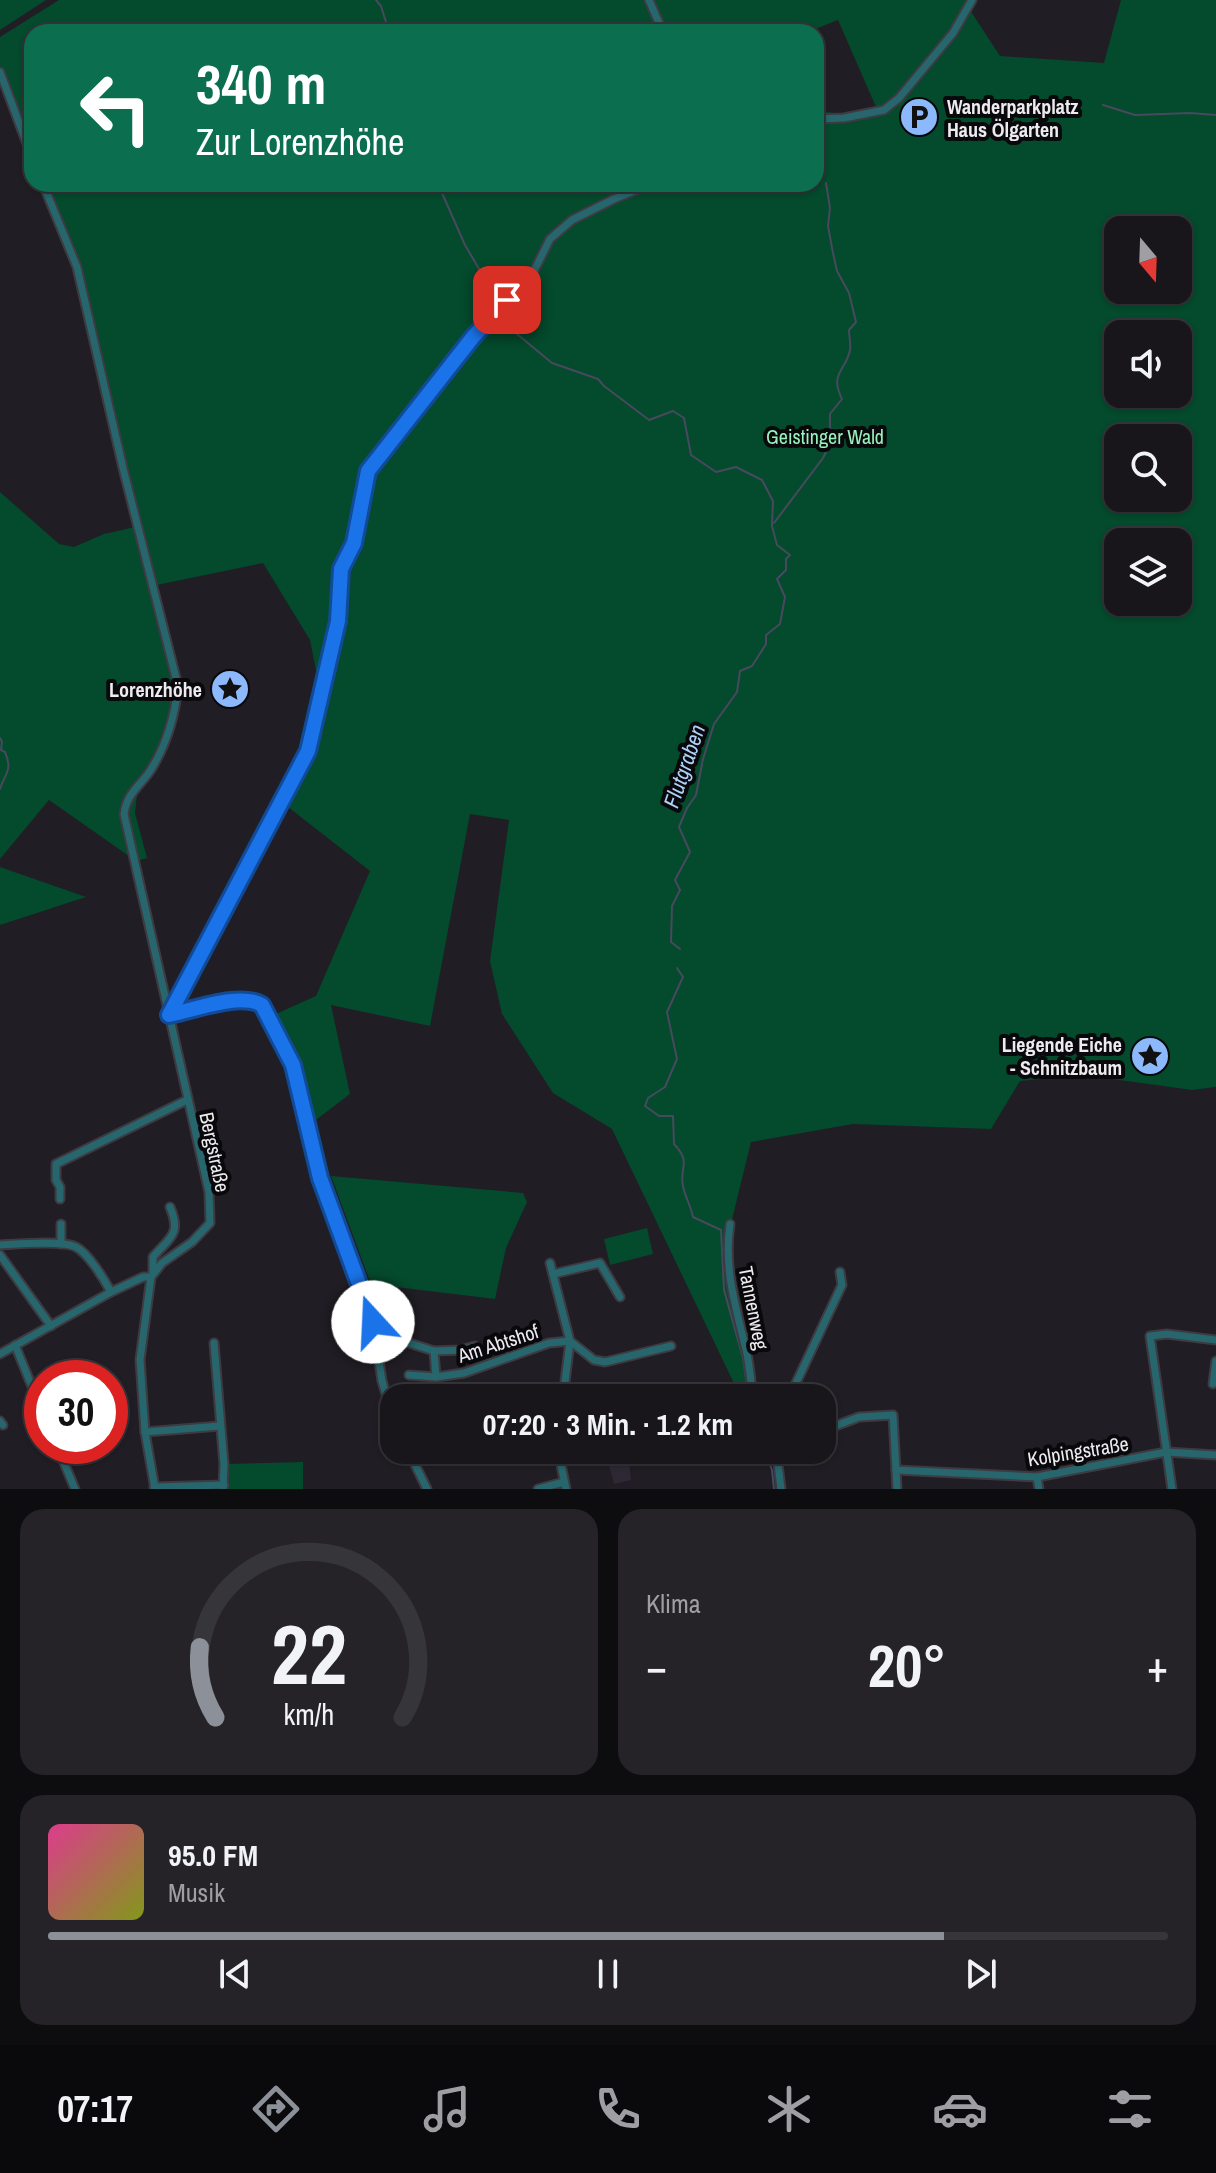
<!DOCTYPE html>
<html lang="de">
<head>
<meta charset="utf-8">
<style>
  :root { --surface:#18161b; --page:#252328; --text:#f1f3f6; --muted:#9f9fa3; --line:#36353a; --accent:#8c9099 }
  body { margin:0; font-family:"Archivo Narrow",sans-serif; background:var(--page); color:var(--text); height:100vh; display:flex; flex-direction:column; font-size:30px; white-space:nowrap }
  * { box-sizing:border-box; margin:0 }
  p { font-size:26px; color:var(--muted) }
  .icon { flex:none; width:44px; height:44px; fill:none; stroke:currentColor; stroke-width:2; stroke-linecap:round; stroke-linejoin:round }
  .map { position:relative; height:1489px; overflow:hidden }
  .side { display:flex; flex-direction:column; gap:20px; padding:20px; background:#0d0c0f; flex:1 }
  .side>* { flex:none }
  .guide { position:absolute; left:24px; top:24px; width:800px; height:168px; border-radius:24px; box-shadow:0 2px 6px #0004,0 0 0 2px var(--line); background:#0b6e4f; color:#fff; overflow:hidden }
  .needle { width:52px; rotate:161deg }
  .tools { position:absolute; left:1104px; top:216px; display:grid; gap:16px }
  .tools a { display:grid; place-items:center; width:88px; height:88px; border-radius:16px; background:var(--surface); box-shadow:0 2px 6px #0004,0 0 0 2px var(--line); font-size:40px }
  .speed { position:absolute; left:24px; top:1360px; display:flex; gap:16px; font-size:40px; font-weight:700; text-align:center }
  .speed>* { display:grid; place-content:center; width:104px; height:104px; border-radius:50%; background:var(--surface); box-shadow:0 2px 6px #0004,0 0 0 2px var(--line); line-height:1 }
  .speed .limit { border:12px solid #d22; background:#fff; color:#111 }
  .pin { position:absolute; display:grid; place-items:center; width:68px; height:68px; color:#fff; margin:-34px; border-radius:16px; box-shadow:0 4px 12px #0006 }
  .me { position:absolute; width:88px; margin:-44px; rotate:340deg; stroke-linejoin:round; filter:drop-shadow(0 0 6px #0008) }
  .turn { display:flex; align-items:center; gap:28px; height:168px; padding:0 40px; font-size:36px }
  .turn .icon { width:104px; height:104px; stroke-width:2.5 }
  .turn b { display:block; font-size:56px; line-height:68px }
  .big { font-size:60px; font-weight:700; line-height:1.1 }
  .side .tile { flex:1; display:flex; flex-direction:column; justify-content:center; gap:12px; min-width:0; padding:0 28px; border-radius:24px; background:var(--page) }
  .side .dial { align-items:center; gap:0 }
  .dial svg { height:208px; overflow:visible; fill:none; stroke:var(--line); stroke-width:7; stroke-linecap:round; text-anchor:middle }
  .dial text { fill:var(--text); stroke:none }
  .song { display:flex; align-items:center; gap:24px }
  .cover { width:96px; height:96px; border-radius:12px; background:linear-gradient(135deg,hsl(330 70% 55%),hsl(70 70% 35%)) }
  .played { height:8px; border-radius:4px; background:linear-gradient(90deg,var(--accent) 80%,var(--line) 80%) }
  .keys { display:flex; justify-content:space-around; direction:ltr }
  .heat { display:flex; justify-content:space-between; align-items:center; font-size:44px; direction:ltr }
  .side .tiles { flex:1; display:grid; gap:20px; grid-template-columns:1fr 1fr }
  .tile:last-child { grid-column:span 2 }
  .trip { position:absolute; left:380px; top:1384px; width:456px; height:80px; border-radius:24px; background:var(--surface); box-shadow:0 2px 6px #0004,0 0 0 2px var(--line); font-weight:700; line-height:80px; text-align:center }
  .tab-bar { display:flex; height:128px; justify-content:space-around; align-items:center; background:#0a090b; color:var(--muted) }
  .tab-bar .icon { width:56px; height:56px }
  .tab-bar .current { color:var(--accent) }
  .tab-bar b { font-size:36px; color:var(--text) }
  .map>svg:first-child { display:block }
</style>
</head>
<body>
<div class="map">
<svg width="1216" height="1489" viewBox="0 0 1216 1489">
  <rect width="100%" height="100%" fill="#201d24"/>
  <path fill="#2d2833" d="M 605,1450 L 628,1450 L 631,1480 L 614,1484 Z"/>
  <g fill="#044a2c" fill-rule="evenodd">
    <path d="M 0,0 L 46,0 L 0,30 Z"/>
    <path d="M 59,0 L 974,0 L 970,10 L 1000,56 L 1104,63 L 1121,0 L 1216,0 L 1216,1087 L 1192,1090 L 1083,1075 L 1020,1081 L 991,1129 L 853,1124 L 751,1142 L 727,1240 L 752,1398 L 741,1398 L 612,1129 L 553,1093 L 502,1014 L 490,961 L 509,820 L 470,814 L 430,1026 L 331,1005 L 350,1094 L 308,1126 L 293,1065 L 269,1017 L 316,996 L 370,871 L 288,807 L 325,715 L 310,640 L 263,563 L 152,586 L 173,663 L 176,710 L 150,770 L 138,785 L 135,813 L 147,858 L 136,861 L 49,800 L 0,859 L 0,492 L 59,544 L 74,547 L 104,534 L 135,527 L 77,267 L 43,184 L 816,184 L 816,111 L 845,114 L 876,107 L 838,20 L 808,32 L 32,32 L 32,156 L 0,72 L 0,37 ZM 1118,230 L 1178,230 L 1178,290 L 1118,290 ZM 1118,334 L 1178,334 L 1178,394 L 1118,394 ZM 1118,438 L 1178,438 L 1178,498 L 1118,498 ZM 1118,542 L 1178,542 L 1178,602 L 1118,602 Z"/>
    <path d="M 0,867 L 86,897 L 0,925 Z"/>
    <path d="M 331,1176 L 523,1193 L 527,1202 L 506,1248 L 495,1299 L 371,1284 Z"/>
    <path d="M 647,1228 L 653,1254 L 610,1265 L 604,1239 Z"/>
    <path d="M 303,1462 L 303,1489 L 226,1489 L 227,1464 Z"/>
  </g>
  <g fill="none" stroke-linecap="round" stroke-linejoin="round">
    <g stroke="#474a5e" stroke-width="2">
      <path d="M 376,0 L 381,6 L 389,32"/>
      <path d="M 1103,105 L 1135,115 L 1190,113 L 1216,115"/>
      <path d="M 438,184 L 465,245 L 499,303"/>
      <path d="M 502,309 L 517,334 L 552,363 L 598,379 L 604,386 L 649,420 L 673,411 L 684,418 L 691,455 L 716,472 L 736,467 L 762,480 L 773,501 L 772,526 L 777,545 L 790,555 L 786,559 L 786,570 L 777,579 L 785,597 L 780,624 L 766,635 L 766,644 L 752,666 L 740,671 L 737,692 L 714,724 L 703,759 L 696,795 L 687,808 L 679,827 L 690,852 L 675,880 L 680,890 L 672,906 L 671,942 L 680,949"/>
      <path d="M 774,523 L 823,458 L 830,444 L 830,414 L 842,399 C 829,373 846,371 850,350 C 851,344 849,336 849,330 L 856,322 L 849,293 L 837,271 L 833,253 L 828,226 L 830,208 L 826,183"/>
      <path d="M 0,738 L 2,742 L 1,750 L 5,752 C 13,771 5,773 0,789"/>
      <path d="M 677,968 L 683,977 L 667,1012 L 677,1059 L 665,1087 L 648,1098 L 645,1106 L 659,1116 L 673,1116 L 674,1144 C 692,1163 679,1167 683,1186 C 685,1197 691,1206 693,1217 L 721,1230 L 724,1290 L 743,1358 L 749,1398"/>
      <path d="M 764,1450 L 772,1470 L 774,1489"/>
    </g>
    <defs>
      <g id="minor">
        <path d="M 649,0 L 663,32"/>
        <path d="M 0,72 L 32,157"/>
        <path d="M 816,119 L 844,118 L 884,110 L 899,98 L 953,33 L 972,0"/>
        <path d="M 43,184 L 77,267 L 123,468 L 178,686 C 175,715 166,746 150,771 C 139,787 127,793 124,814 L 209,1192 L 210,1223 L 192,1242 L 162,1263 L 151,1277 L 140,1360 L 145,1432 L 155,1489"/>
        <path d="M 169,1015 L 308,751 L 338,621 L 341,569 L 354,543 L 368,471 L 473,337 L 507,300 L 530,279 L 550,239 L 572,220 L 614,199 L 651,184"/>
        <path d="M 169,1015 L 240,999 L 254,1000 L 262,1005 L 268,1015 L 293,1065 L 320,1178 L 373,1322 L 382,1381 L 394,1421"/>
        <path d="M 60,1199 L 60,1187 L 56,1180 L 56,1164 L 187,1100"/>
        <path d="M 61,1224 L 61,1244"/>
        <path d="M 730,1224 C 723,1270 737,1311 747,1354 C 750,1369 751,1384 753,1398"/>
        <path d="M 0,1245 C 18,1244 62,1240 76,1247 C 88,1253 104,1279 111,1292"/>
        <path d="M 0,1255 L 51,1326"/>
        <path d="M 550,1263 L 570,1341 L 563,1398"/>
        <path d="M 153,1272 L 153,1257 C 169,1238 182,1235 170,1207"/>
        <path d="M 553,1274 L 600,1263 L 620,1297"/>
        <path d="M 400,1340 L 434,1351"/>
        <path d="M 214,1343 L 224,1464 L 223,1489"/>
        <path d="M 15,1345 L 42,1411"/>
        <path d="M 475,1346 L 461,1350 L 434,1351 L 436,1377 L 464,1373 L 549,1343 L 570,1341 L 594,1360 L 605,1362 L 671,1346"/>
        <path d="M 0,1354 L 111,1292 L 143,1277 L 151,1277"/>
        <path d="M 409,1375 L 436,1377"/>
        <path d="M 1213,1384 L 1216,1361"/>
        <path d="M 789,1398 L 842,1285 L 840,1272"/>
        <path d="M 0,1421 L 3,1425"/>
        <path d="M 822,1431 L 859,1417 L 893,1415 L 897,1489"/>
        <path d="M 145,1432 L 220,1426"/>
        <path d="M 57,1446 L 75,1489"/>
        <path d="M 408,1450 L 427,1489"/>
        <path d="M 558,1450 L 566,1489"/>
        <path d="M 769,1450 L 778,1464"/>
        <path d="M 559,1453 L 570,1450"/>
        <path d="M 896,1470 L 1037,1477 L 1166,1452 L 1216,1455"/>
        <path d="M 1037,1477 L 1039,1489"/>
        <path d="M 154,1487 L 224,1485"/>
        <path d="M 538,1489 L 564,1482"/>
        <path d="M 781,1489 L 778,1464 L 782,1450"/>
        <path d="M 1172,1489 L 1150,1336 L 1167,1334 L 1216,1340"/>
      </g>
    </defs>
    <use href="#minor" stroke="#3d3a41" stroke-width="11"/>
    <use href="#minor" stroke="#26666c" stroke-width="7"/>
  </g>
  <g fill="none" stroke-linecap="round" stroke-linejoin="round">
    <defs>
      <path id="route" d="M 373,1322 L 320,1178 L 293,1065 L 262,1005 C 240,992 194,1010 169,1015 L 308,751 L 338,621 L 341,569 L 354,543 L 368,471 L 473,337 L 507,300"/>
    </defs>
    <use href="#route" stroke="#114b97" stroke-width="20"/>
    <use href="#route" stroke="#1a73e8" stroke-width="14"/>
  </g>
  <defs>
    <symbol id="parking-disc" viewBox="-11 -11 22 22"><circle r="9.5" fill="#8cb9fc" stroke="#09080b"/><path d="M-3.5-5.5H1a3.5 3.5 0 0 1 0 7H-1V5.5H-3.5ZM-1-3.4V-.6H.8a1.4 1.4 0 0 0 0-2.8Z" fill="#111"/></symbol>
    <symbol id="sight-disc" viewBox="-11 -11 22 22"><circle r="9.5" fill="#8cb9fc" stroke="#09080b"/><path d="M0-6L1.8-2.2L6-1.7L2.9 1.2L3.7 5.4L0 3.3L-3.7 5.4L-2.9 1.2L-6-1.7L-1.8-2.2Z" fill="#111"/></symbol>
  </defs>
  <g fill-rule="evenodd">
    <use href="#parking-disc" x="897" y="95" width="44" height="44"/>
    <use href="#sight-disc" x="208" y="667" width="44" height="44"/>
    <use href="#sight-disc" x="1128" y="1034" width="44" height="44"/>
  </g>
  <g text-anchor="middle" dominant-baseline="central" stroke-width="8" stroke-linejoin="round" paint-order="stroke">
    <g font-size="20" font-weight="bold" fill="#edebf0" stroke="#09080b" text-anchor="end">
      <text x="947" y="106" text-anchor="start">Wanderparkplatz<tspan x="947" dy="23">Haus Ölgarten</tspan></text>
      <text x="202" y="689">Lorenzhöhe</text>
      <text x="1122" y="1044">Liegende Eiche<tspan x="1122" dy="23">- Schnitzbaum</tspan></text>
    </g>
    <g font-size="20" fill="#98f2be" stroke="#09080b">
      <text x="825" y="436">Geistinger Wald</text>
    </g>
    <g font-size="20" fill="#edebf0" stroke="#09080b">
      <text transform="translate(215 1152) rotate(78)">Bergstraße</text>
      <text transform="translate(754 1308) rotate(79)">Tannenweg</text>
      <text transform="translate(498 1343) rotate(-18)">Am Abtshof</text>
      <text transform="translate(1078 1451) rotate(-9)">Kolpingstraße</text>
    </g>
    <g font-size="22" font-style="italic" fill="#aed2fb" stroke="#09080b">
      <text transform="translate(684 766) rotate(-71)">Flutgraben</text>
    </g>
  </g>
</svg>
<div class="tools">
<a><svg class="needle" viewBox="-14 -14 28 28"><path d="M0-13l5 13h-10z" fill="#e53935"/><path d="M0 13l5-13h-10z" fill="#9f9fa3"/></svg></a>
<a><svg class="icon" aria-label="sound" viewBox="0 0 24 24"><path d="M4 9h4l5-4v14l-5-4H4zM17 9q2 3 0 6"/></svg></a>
<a><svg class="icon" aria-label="search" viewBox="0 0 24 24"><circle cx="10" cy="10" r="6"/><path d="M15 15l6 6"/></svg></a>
<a><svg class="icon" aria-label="layers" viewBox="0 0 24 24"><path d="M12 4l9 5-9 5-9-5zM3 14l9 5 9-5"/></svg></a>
</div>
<div class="speed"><div class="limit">30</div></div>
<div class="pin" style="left:507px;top:300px;background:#d93025"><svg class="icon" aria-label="arrive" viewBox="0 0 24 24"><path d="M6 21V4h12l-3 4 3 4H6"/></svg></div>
<svg class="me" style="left:373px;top:1322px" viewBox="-20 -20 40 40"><circle r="19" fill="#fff"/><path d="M0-13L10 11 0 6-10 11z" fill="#1a73e8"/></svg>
<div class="trip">07:20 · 3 Min. · 1.2 km</div>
<div class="guide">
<div class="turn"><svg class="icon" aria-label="left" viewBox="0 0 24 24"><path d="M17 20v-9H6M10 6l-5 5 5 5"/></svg><div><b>340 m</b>Zur Lorenzhöhe</div></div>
</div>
</div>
<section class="side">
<div class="tiles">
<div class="tile dial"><svg viewBox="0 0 100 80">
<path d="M14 69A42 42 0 1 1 86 69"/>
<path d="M14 69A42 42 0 0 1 8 42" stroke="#8c9099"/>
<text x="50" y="56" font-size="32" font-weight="700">22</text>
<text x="50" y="72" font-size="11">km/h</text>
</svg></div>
<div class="tile"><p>Klima</p>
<div class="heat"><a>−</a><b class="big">20°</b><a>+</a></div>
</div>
<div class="tile">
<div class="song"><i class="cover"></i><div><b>95.0 FM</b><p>Musik</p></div></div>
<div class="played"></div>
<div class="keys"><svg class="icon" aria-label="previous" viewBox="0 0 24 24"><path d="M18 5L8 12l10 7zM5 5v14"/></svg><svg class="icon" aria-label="pause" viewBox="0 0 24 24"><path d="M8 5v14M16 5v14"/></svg><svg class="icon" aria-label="next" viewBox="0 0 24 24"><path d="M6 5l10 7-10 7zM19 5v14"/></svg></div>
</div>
</div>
</section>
<nav class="tab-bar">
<b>07:17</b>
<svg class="icon current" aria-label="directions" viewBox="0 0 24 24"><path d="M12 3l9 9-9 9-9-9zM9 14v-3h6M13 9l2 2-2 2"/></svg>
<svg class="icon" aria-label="music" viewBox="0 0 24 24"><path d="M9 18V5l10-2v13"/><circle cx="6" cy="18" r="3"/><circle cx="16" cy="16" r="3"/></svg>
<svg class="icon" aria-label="phone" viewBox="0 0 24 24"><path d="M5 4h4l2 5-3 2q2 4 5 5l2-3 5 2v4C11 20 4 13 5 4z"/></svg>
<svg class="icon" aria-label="climate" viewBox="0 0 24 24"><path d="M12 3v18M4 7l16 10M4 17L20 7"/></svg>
<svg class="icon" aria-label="car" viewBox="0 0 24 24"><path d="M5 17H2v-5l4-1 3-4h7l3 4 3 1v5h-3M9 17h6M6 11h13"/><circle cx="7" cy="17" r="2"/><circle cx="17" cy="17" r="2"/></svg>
<svg class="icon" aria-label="filters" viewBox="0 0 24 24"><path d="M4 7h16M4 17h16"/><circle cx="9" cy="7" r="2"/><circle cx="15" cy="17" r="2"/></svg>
</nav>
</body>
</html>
